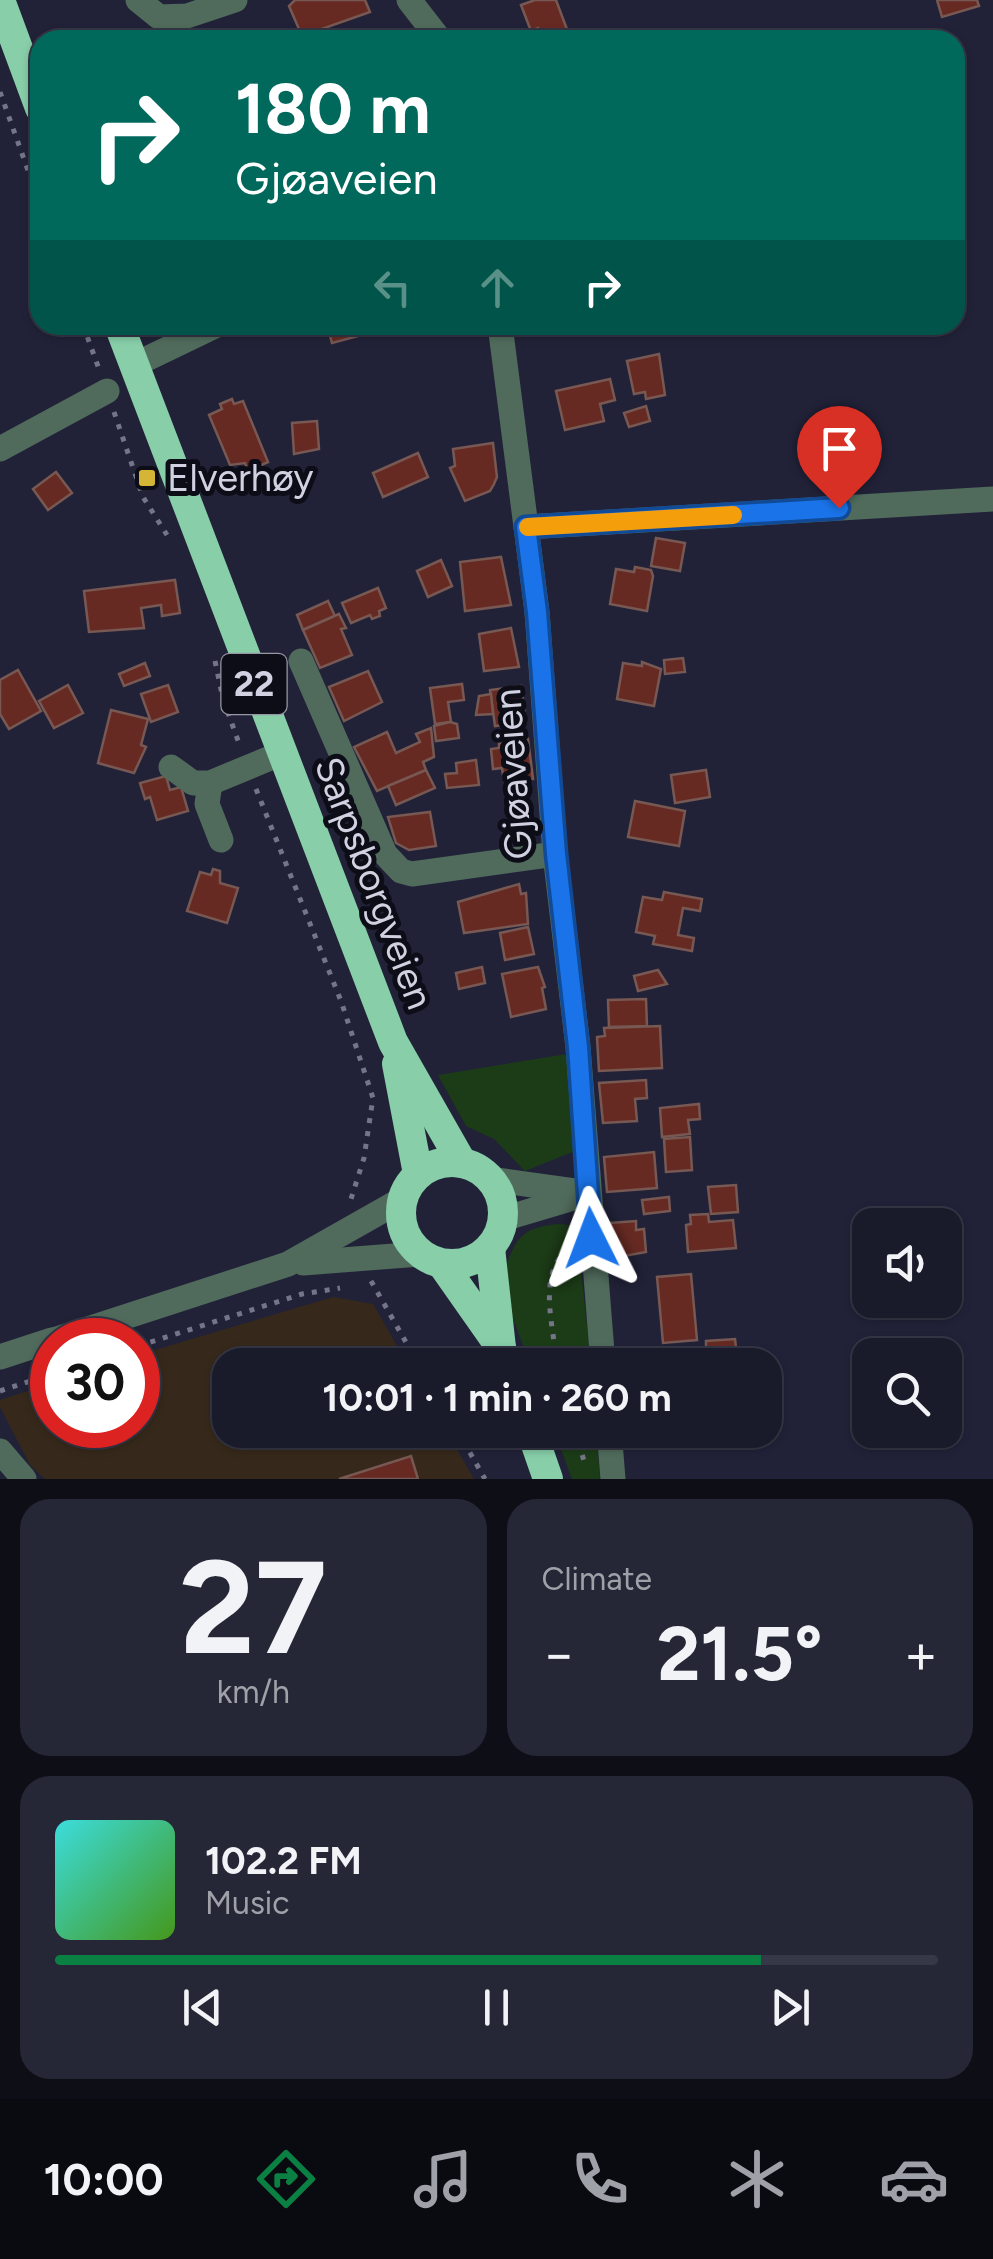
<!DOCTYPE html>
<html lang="en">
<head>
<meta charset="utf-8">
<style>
  :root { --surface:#191a2a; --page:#262736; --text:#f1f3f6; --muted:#9fa1a8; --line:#373847; --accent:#0b8043 }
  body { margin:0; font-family:Figtree,sans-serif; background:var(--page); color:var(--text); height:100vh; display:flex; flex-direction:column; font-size:38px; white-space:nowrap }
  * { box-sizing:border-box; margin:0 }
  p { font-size:32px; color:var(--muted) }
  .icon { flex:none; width:55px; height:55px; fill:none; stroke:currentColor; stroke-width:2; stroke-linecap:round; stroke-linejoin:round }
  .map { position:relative; height:1479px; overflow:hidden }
  .panel { display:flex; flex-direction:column; gap:20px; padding:20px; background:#0e0e17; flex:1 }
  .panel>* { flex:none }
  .hud { position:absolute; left:30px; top:30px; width:935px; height:305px; border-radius:30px; box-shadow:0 2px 8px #0004,0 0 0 2px var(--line); background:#00695c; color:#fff; overflow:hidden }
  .tools { position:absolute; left:852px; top:1208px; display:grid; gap:20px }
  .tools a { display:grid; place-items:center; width:110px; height:110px; border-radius:20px; background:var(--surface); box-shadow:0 2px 8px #0004,0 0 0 2px var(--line); font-size:50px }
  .speed { position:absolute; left:30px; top:1318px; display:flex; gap:20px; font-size:50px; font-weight:700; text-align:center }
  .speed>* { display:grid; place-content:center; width:130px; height:130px; border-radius:50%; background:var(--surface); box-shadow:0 2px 8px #0004,0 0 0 2px var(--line); line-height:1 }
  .speed .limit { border:15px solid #d22; background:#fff; color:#111 }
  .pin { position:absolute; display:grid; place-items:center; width:85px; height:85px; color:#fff; margin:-102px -42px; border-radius:50% 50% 50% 0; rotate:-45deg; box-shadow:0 0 10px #0007 }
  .pin .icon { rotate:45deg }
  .me { position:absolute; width:110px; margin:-55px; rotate:357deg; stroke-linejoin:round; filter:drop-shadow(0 0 8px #0008) }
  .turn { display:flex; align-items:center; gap:35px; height:210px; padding:0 40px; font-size:45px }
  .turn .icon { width:130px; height:130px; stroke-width:2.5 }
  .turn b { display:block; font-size:70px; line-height:85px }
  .lanes { display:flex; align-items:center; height:95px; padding:0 40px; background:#0003; justify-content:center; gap:50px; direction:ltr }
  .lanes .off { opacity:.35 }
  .big { font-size:75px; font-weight:700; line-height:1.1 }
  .panel .widget { flex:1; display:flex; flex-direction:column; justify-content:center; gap:15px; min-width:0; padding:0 35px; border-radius:30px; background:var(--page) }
  .panel .dial { align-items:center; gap:0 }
  .dial b { font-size:130px; line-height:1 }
  .song { display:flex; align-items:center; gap:30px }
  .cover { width:120px; height:120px; border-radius:15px; background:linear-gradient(135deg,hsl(180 70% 55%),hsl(100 70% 35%)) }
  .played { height:10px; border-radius:5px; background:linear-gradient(90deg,var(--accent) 80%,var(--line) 80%) }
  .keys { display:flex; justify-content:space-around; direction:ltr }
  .heat { display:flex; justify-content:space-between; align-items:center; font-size:55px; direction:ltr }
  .panel .tiles { flex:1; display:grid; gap:20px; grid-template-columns:1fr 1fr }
  .widget:last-child { grid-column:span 2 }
  .trip { position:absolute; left:212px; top:1348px; width:570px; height:100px; border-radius:30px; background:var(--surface); box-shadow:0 2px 8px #0004,0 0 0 2px var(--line); font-weight:700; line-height:100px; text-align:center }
  .menu { display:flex; height:160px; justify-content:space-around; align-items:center; background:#0a0a11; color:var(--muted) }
  .menu .icon { width:70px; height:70px }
  .menu .current { color:var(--accent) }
  .menu b { font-size:45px; color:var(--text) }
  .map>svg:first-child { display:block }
</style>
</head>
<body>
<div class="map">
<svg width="993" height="1479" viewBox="0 0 993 1479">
  <rect width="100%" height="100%" fill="#212238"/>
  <path fill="#36291b" d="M 333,1297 L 373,1304 L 408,1365 L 230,1365 L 230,1430 L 446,1430 L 474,1479 L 45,1479 L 30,1465 L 0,1407 L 0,1400 L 52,1383 L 52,1425 L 138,1425 L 138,1355 Z"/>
  <g fill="#1c3c17">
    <path d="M 567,1054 L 575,1151 L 525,1171 L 494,1139 L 466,1126 L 438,1075 Z"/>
    <path d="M 558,1224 L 571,1225 L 578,1241 L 591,1365 L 530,1365 L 500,1282 C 515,1245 514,1228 558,1224 Z"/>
    <path d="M 554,1430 L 596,1430 L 600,1479 L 572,1479 Z"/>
  </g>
  <g fill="#672a23" stroke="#775853" stroke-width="2.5">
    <path d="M 295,0 L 365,0 L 370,12 L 302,36 L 289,6 Z"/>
    <path d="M 535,0 L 556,0 L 571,40 L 542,40 L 538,28 L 531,31 L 521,5 Z"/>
    <path d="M 937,0 L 977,0 L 979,6 L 942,17 Z"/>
    <path d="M 327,325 L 399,325 L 332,343 Z"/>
    <path d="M 659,354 L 665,395 L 646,399 L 645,392 L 634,394 L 627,361 Z"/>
    <path d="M 610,379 L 615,400 L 600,404 L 604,421 L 565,430 L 556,391 Z"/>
    <path d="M 232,399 L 234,404 L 243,401 L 268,462 L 248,471 L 245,463 L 230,465 L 209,415 L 222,409 L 220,404 Z"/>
    <path d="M 646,406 L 650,421 L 629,427 L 624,413 Z"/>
    <path d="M 317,421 L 319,449 L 294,454 L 292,423 Z"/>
    <path d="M 493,443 L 497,477 L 494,484 L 490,491 L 465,501 L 450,468 L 455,466 L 453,449 Z"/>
    <path d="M 418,453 L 428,477 L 383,497 L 373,473 Z"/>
    <path d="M 56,472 L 72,493 L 48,510 L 33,489 Z"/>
    <path d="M 656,538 L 685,543 L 680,571 L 651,566 Z"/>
    <path d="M 501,557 L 511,605 L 465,611 L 460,562 Z"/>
    <path d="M 441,560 L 452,586 L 428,597 L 417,571 Z"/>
    <path d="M 635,567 L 651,570 L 653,576 L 647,611 L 610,604 L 616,569 L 634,572 Z"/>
    <path d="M 175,580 L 180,613 L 162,616 L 161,605 L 141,608 L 144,628 L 89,632 L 84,591 Z"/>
    <path d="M 378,588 L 386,608 L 379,611 L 380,616 L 372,619 L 370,615 L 351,623 L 342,603 Z"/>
    <path d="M 328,601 L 335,616 L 303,630 L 297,615 Z"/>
    <path d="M 339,614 L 346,628 L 341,629 L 352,655 L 320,668 L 303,630 Z"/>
    <path d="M 511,628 L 519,667 L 484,671 L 479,634 Z"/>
    <path d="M 683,658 L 685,672 L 665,674 L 664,660 Z"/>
    <path d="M 642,662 L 661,669 L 654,706 L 617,699 L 623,663 L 642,666 Z"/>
    <path d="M 145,663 L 150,676 L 124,686 L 119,674 Z"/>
    <path d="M 18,670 L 41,711 L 9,729 L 0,714 L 0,680 Z"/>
    <path d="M 368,671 L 382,702 L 344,721 L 329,687 Z"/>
    <path d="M 462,684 L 464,700 L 448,702 L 451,722 L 435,724 L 430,688 Z"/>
    <path d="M 68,685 L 83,713 L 54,728 L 39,701 Z"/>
    <path d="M 168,685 L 178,712 L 151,722 L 141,694 Z"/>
    <path d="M 521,686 L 526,722 L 495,726 L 490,690 Z"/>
    <path d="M 491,694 L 493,714 L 476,715 L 479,696 Z"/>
    <path d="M 111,710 L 148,719 L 141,745 L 146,747 L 134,773 L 98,763 Z"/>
    <path d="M 450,722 L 457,724 L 459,738 L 436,741 L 434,726 Z"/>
    <path d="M 431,728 L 434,757 L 423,762 L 426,770 L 377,791 L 354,747 L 387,732 L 396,753 L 420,742 L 416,734 Z"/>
    <path d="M 528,739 L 533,779 L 504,782 L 502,768 L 493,769 L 491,749 L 499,748 L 499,743 Z"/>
    <path d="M 476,760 L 479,785 L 447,788 L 445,774 L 457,773 L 456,763 Z"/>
    <path d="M 426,770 L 435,788 L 396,805 L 388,786 Z"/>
    <path d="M 706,770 L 710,797 L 675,803 L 671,775 Z"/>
    <path d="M 166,776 L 170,790 L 181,787 L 188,811 L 157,820 L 150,797 L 145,799 L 140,783 Z"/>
    <path d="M 635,801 L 685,811 L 679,846 L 628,837 Z"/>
    <path d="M 430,812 L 436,846 L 409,850 L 396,843 L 388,817 Z"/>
    <path d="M 213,869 L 220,871 L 220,883 L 238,888 L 227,923 L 187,911 L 200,872 L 211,875 Z"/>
    <path d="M 519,884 L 521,894 L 526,893 L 528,924 L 464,933 L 458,902 Z"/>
    <path d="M 664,892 L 702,899 L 700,911 L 683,908 L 678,935 L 694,938 L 692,951 L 653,944 L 655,936 L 636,932 L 643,897 L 662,900 Z"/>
    <path d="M 528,927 L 534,954 L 505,960 L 500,933 Z"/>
    <path d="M 482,967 L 485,983 L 459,989 L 456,973 Z"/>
    <path d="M 538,967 L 545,987 L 542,988 L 546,1009 L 511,1017 L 502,974 Z"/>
    <path d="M 658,970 L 667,984 L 638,991 L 634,976 Z"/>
    <path d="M 646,999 L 647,1026 L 609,1027 L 608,1000 Z"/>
    <path d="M 660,1026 L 662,1068 L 599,1071 L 597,1037 L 605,1036 L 604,1028 Z"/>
    <path d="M 646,1080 L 647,1098 L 635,1099 L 637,1121 L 603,1123 L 599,1083 Z"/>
    <path d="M 699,1104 L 700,1119 L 688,1120 L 690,1134 L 662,1137 L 660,1108 Z"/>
    <path d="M 690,1137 L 692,1170 L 666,1172 L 664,1139 Z"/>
    <path d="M 654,1152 L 657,1188 L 607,1192 L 604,1157 Z"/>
    <path d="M 736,1185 L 738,1212 L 711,1214 L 708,1187 Z"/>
    <path d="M 669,1197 L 670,1211 L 644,1214 L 642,1200 Z"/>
    <path d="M 708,1214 L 709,1222 L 733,1220 L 736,1248 L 688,1252 L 686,1225 L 691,1224 L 690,1215 Z"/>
    <path d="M 636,1221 L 636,1230 L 644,1229 L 646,1252 L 613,1258 L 610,1223 Z"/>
    <path d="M 691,1274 L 697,1340 L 663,1343 L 657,1277 Z"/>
    <path d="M 735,1339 L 738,1365 L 706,1365 L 706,1341 Z"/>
    <path d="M 687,1430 L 721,1430 L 722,1441 L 688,1444 Z"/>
    <path d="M 411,1456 L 418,1479 L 339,1479 Z"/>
  </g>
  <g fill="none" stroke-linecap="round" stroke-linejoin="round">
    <g stroke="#747588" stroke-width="5" stroke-dasharray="5 8" stroke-linecap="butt">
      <path d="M 0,92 L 40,204"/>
      <path d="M 83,325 L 99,369"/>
      <path d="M 114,412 L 143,497 L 167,535"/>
      <path d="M 215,661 L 223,699 L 240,746"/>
      <path d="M 256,789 L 341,1001 L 373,1098 L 364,1158 L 351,1199"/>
      <path d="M 371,1281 L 419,1365"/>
      <path d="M 138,1346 L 302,1294 L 340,1288"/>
      <path d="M 556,1365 C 556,1331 535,1276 568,1249"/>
      <path d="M 0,1391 L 52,1374"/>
      <path d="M 457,1430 L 485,1479"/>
      <path d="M 575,1430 L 584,1461"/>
    </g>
    <g stroke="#506b5c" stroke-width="25">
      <path d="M 138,0 L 159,17 L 187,16 L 235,0"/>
      <path d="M 409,0 L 440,40"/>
      <path d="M 500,325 L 537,612 L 555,854 L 578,1047 L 603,1365"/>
      <path d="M 134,365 L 217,325"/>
      <path d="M 0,449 L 107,391"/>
      <path d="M 526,527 L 993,499"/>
      <path d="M 301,661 L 385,854 L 401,871 L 412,874 L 555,854"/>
      <path d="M 171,767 L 193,783 L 210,783 L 280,754"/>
      <path d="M 210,783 L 207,804 L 221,840"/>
      <path d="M 490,1179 L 589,1193"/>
      <path d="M 503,1219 L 580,1196"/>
      <path d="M 303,1263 L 420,1254"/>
      <path d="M 54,1340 L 288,1264 L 401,1200"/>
      <path d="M 0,1357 L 52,1340"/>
      <path d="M 609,1430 L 613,1479"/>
      <path d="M 0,1451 L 24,1479"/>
    </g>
    <g stroke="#87cea9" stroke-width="30">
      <path d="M 0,0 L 40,108"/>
      <path d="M 119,325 L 393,1042 L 462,1163"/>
      <path d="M 397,1064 L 418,1174"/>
      <circle cx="452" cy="1213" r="51"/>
      <path d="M 490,1248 L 501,1348 L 507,1365"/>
      <path d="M 442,1264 L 501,1348"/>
      <path d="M 531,1430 L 548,1479"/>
    </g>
  </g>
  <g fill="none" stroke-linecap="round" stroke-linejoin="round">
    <defs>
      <path id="route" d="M 591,1238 L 578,1047 L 556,854 L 537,612 L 526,527 L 839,508"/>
    </defs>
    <use href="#route" stroke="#114b97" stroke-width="25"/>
    <use href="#route" stroke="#1a73e8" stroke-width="18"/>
    <path stroke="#f59e0b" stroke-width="18" d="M 528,527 L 733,515"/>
  </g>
  <rect fill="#d5b535" stroke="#0c0d16" stroke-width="4" x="137" y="468" width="20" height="20" rx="5"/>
  <g text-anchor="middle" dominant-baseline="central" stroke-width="10" stroke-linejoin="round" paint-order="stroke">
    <rect fill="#0c0d16" stroke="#9697a4" stroke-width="2.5" x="221.5" y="654" width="65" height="60" rx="8"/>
    <g font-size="35" font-weight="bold" fill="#d1d2e1">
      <text x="254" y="684">22</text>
    </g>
    <g font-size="38" fill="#d1d2e1" stroke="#0c0d16" text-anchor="start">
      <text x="167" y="478">Elverhøy</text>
    </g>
    <g font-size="38" fill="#d1d2e1" stroke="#0c0d16">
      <text transform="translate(513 774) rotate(-94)">Gjøaveien</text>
      <text transform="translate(374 883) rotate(69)">Sarpsborgveien</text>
    </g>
  </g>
</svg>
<div class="tools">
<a><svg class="icon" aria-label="sound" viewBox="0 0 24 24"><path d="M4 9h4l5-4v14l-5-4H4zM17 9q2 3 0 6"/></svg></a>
<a><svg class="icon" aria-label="search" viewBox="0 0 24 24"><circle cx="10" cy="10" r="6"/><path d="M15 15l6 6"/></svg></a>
</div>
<div class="speed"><div class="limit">30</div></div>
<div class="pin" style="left:839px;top:508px;background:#d93025"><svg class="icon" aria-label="arrive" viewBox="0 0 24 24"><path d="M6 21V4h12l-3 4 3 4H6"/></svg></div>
<svg class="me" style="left:591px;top:1238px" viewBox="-20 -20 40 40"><path d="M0-17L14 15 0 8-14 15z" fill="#1a73e8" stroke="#fff" stroke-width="4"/></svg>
<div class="trip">10:01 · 1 min · 260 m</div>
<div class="hud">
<div class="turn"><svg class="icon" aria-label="right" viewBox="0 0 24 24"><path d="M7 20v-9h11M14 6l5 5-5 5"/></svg><div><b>180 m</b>Gjøaveien</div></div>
<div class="lanes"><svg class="icon off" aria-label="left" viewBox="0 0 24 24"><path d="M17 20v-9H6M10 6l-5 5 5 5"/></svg><svg class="icon off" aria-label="ahead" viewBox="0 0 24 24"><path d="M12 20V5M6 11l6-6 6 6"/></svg><svg class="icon" aria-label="right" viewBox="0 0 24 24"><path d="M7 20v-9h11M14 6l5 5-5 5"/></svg></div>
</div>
</div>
<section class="panel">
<div class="tiles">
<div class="widget dial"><b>27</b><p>km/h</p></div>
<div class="widget"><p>Climate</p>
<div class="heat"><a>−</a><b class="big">21.5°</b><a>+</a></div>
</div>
<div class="widget">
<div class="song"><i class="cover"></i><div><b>102.2 FM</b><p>Music</p></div></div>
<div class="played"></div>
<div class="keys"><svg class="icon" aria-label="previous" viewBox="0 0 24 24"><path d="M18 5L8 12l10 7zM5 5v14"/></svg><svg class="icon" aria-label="pause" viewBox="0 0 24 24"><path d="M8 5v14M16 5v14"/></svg><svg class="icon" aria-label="next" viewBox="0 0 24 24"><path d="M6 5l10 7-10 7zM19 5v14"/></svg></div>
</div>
</div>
</section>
<nav class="menu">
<b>10:00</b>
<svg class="icon current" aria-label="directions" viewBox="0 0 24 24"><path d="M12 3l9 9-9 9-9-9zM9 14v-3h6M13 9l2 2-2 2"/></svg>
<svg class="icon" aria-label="music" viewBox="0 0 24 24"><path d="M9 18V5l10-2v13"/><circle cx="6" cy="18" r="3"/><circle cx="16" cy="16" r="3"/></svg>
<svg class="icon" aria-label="phone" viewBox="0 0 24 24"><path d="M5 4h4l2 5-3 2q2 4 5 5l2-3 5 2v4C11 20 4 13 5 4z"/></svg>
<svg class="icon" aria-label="climate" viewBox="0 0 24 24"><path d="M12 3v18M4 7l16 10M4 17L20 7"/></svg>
<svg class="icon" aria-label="car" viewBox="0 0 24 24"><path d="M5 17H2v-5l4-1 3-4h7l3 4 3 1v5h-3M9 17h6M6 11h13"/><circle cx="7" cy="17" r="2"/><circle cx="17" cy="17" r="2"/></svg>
</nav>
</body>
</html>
